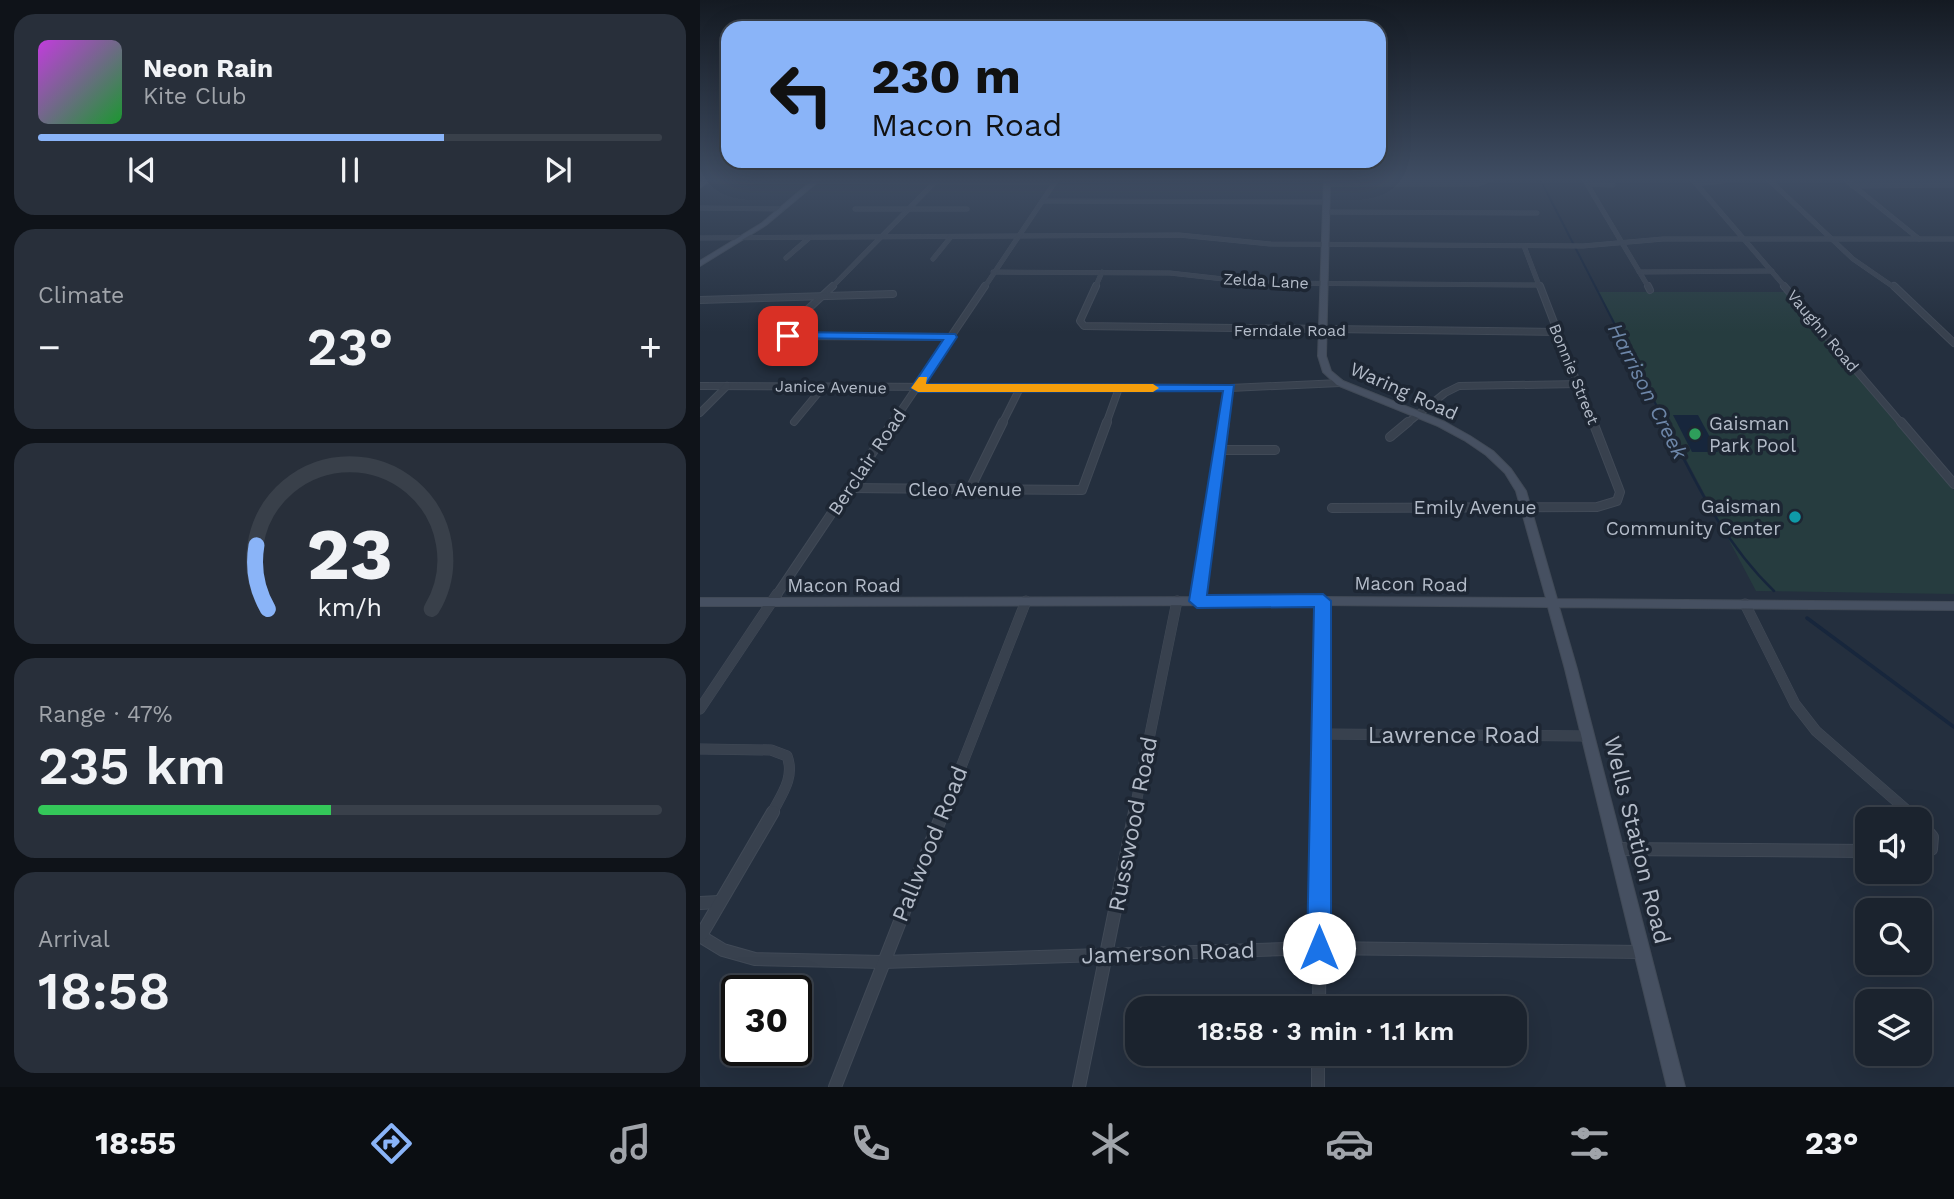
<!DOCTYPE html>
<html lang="en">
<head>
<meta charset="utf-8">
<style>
  :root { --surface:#1b232e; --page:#282f3a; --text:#f1f3f6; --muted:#a0a4aa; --line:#39404a; --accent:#8ab4f8 }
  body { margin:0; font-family:"Work Sans",sans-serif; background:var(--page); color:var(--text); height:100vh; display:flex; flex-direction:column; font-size:26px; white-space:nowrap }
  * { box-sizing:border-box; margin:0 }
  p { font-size:23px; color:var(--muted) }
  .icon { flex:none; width:38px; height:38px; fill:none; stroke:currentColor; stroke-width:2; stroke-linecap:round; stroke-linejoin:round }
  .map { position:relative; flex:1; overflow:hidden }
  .sheet { display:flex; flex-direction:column; gap:14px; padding:14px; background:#0f1319; width:700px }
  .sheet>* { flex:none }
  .banner { position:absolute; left:21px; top:21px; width:665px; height:147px; border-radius:21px; box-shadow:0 7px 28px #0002,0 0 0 2px var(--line); background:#8ab4f8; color:#111; overflow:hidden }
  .fabs { position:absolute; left:1155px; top:807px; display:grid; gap:14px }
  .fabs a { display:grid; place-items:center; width:77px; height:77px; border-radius:14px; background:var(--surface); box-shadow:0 7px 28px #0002,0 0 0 2px var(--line); font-size:35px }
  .speed { position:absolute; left:21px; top:975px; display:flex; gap:14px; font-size:35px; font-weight:700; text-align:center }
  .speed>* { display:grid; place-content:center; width:91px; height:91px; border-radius:50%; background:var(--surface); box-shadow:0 7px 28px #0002,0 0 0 2px var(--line); line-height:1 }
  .speed .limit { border:4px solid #111; border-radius:10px; background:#fff; color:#111 }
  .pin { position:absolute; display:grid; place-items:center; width:60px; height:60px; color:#fff; margin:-30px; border-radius:14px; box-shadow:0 4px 10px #0006 }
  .me { position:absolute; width:77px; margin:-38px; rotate:0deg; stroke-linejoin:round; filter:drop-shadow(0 0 5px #0008) }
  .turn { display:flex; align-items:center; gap:24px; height:147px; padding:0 35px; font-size:32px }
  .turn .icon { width:91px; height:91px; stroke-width:2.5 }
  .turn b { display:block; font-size:49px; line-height:60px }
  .big { font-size:52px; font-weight:600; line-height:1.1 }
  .sheet .widget { flex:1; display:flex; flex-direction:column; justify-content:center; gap:10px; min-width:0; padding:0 24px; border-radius:21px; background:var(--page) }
  .sheet .dial { align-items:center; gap:0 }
  .dial svg { height:182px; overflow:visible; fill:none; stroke:var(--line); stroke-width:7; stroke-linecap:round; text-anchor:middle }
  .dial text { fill:var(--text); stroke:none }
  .song { display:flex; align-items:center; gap:21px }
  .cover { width:84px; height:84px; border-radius:10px; background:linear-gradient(135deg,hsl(290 70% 55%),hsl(130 70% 35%)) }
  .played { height:7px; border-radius:4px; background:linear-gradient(90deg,var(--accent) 65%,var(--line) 65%) }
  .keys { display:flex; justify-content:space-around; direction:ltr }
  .heat { display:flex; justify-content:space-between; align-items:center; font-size:38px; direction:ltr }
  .charge { height:10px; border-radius:5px; background:linear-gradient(90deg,#34c759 47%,var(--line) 0) }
  .trip { position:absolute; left:425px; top:996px; width:402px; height:70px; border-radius:21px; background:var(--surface); box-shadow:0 7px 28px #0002,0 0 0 2px var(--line); font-weight:600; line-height:70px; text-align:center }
  .dock { display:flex; height:112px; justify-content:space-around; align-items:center; background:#0b0e12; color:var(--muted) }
  .dock .icon { width:49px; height:49px }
  .dock .on { color:var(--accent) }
  .dock b { font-size:32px; color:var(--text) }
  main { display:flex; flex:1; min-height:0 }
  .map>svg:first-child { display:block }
</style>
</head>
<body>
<main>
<section class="sheet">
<div class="widget">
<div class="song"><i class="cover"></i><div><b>Neon Rain</b><p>Kite Club</p></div></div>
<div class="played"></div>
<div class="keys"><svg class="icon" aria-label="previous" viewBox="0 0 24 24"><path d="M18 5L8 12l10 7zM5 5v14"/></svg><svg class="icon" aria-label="pause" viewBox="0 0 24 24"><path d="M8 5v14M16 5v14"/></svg><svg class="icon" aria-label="next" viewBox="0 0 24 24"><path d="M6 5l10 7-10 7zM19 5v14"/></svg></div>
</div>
<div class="widget"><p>Climate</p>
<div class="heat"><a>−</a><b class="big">23°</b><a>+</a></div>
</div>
<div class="widget dial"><svg viewBox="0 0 100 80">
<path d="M14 69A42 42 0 1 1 86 69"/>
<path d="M14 69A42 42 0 0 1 9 41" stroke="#8ab4f8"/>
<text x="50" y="56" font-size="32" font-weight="700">23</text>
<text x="50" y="72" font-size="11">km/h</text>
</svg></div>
<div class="widget"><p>Range · 47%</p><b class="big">235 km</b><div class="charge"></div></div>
<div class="widget"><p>Arrival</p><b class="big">18:58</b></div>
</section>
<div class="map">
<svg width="1254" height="1087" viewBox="0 0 1254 1087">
  <rect width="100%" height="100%" fill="#242f3e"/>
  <path fill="#263c3f" d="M 897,292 L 1085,292 L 1254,490 L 1254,594 L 1056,591 Z"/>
  <path fill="#17263c" d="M 973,415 L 998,415 L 1018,452 L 992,452 Z"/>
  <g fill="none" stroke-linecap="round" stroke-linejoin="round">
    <path stroke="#17263c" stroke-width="2" d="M 840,179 L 966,424"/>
    <path stroke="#17263c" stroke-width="2.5" d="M 965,422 C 996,483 1024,543 1074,591"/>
    <path stroke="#17263c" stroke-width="3.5" d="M 1107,618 L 1254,727"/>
    <defs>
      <g id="street-far4">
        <path d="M 884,179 L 949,288"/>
        <path d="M 992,179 L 1086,288"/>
        <path d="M 1068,179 L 1153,259 L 1195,288"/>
        <path d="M 1145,179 L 1219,239"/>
        <path d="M 8,181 L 356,182"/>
        <path d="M 627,184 L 778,184 L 792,179"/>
        <path d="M 887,184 L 913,185"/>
        <path d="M 996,184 L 1038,179"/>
        <path d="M 1152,186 L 1254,185"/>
        <path d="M 343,201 L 626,202"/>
        <path d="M 0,208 L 83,209"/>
        <path d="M 155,209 L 267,209"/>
        <path d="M 626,212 L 837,213"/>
        <path d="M 0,238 L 479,235 L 570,244 L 883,246 L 963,239 L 1254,239"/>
        <path d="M 824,246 L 840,288"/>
        <path d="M 86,258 L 109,238"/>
        <path d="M 233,259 L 250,238"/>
        <path d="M 293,272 L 470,273 L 559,283 L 839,285"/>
        <path d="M 939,272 L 1072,271"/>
        <path d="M 131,288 L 238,179"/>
        <path d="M 284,288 L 357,179"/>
        <path d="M 395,288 L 402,272"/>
      </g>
      <g id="street-far3">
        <path d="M 133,286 L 83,332 L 91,336 L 251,337"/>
        <path d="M 396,286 L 380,321 L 384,326 L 857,332"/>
        <path d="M 840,286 L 893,424"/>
        <path d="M 948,286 L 950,290"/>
        <path d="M 1084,286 L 1202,424"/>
        <path d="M 1194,286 L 1254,343"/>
        <path d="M 0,300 L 193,294"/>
        <path d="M 0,386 L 530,388 L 640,383"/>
        <path d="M 0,413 L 27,386"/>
        <path d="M 94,422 L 123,387"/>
        <path d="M 192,424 L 285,286"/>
        <path d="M 302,424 L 320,388"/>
        <path d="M 406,424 L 419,388"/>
        <path d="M 524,424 L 530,388"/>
        <path d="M 706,424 L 745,393 L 759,386 L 878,384"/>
      </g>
      <g id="street-far2">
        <path d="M 1201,422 L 1254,484"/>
        <path d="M 690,437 L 708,422"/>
        <path d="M 520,450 L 575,450"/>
        <path d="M 148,488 L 382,490 L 407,422"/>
        <path d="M 270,489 L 303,422"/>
        <path d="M 632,508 L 897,507 L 917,501 L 920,492 L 893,422"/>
        <path d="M 76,596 L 193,422"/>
        <path d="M 498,596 L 525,422"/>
      </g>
      <g id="street-far1">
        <path d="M 497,601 L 498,594"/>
        <path d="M 1045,604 L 1095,704 L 1116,731 L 1210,813"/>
        <path d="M 0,709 L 77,594"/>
        <path d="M 620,734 L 888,736"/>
        <path d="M 0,749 L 71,750 L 87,756 C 95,777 82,794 72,813"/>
        <path d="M 243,813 L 326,601"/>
        <path d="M 434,813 L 477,601"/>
        <path d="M 621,813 L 623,601"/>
      </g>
      <g id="street">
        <path d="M 1208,812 L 1216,819"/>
        <path d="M 1220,823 L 1232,837 L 1231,849 L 1220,851"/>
        <path d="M 915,849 L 1167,851"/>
        <path d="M 0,903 L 19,902"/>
        <path d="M 0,936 L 23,950 L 55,959 L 183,962 L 619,948 L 941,952"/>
        <path d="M 0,937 L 73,812"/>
        <path d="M 619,1008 L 621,812"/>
        <path d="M 618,1054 L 618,1087"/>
        <path d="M 135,1087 L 243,812"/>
        <path d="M 379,1087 L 435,812"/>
      </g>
      <g id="secondary">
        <path d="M 114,179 L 121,179 L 66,225 L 0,266 L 0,261 L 62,223 Z"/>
        <path d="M 624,179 L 630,179 L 626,356 L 631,371 L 643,381 L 745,422 L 770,436 L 793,451 L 811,469 L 826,491 L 857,599 L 1254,602 L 1254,610 L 859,607 L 877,669 L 985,1087 L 967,1087 L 865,669 L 848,607 L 623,605 L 0,606 L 0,598 L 623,597 L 846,598 L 816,491 L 805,473 L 786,455 L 764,440 L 738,426 L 637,385 L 623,372 L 618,356 Z"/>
      </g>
      <path id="primary" d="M 5,179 L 13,179 L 0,188 L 0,183 Z"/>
    </defs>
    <use href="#street-far4" stroke="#414a57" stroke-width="5"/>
    <use href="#street-far3" stroke="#414a57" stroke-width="8"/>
    <use href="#street-far2" stroke="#414a57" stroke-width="10"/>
    <use href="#street-far1" stroke="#414a57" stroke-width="11"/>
    <use href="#street" stroke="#414a57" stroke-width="14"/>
    <use href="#secondary" stroke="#414a57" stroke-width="2"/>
    <use href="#primary" stroke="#414a57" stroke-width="2"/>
    <use href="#street-far4" stroke="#38414e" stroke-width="4.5"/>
    <use href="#street-far3" stroke="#38414e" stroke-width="6"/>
    <use href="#street-far2" stroke="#38414e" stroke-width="8"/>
    <use href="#street-far1" stroke="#38414e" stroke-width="10"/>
    <use href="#street" stroke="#38414e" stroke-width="12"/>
    <use href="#secondary" fill="#465061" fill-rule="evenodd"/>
    <use href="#primary" fill="#56606e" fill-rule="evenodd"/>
  </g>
  <linearGradient id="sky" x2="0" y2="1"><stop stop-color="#141a22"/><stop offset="0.54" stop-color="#3f4d63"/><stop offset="1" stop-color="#3f4d63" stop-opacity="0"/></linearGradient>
  <rect width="1254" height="332" fill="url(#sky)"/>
  <path fill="#1a73e8" stroke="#114b97" stroke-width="2" d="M 88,332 L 255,334 L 257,337 L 226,384 L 534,385 L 507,595 L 623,594 L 631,601 L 631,948 L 628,957 L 619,960 L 611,957 L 607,948 L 614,607 L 497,608 L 489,601 L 523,391 L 218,392 L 211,388 L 243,340 L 84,338 L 84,333 Z"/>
  <path fill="#f59e0b" d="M 219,377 L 227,377 L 226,384 L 453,384 L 459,388 L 453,392 L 218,392 L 211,388 Z"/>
  <circle fill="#2e9e5b" stroke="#1d2633" stroke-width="2.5" cx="995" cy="434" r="7"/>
  <circle fill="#0f9aa8" stroke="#1d2633" stroke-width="2.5" cx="1095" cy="517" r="7"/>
  <g text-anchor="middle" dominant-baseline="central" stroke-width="7" stroke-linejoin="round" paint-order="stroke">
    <g font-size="16" fill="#b4bcc9" stroke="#1d2633">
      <text transform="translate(566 281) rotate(3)">Zelda Lane</text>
      <text x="590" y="330">Ferndale Road</text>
      <text transform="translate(1123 331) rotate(50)">Vaughn Road</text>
      <text transform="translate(874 374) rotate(68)">Bonnie Street</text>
      <text transform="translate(131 387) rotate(1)">Janice Avenue</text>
    </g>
    <g font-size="19" fill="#b4bcc9" stroke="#1d2633">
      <text transform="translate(704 391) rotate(24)">Waring Road</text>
      <text transform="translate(167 462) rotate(-56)">Berclair Road</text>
      <text x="265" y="489">Cleo Avenue</text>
      <text x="775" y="507">Emily Avenue</text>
      <text transform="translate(711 584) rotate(1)">Macon Road</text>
      <text x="144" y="585">Macon Road</text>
    </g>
    <g font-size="19" fill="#b4bcc9" stroke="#1d2633" text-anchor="start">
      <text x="1009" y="423">Gaisman<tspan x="1009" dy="22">Park Pool</tspan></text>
      <text x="1081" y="506" text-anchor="end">Gaisman<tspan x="1081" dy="22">Community Center</tspan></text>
    </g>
    <g font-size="21" font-style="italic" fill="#6d86a8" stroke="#1d2633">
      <text transform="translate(948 391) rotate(63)">Harrison Creek</text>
    </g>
    <g font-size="23" fill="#b4bcc9" stroke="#1d2633">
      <text x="754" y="735">Lawrence Road</text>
      <text transform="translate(433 824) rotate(-79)">Russwood Road</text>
      <text transform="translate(937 840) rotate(76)">Wells Station Road</text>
      <text transform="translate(230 844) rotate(-68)">Pallwood Road</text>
      <text transform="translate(468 953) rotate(-2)">Jamerson Road</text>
    </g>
  </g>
</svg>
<div class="fabs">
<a><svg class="icon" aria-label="sound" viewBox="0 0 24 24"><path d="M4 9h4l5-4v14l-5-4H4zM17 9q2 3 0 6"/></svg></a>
<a><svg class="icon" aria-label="search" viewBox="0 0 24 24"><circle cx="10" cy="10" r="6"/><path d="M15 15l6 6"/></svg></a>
<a><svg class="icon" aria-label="layers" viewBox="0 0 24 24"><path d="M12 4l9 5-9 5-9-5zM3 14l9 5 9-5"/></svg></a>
</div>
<div class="speed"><div class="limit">30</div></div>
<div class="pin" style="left:88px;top:336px;background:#d93025"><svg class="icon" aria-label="arrive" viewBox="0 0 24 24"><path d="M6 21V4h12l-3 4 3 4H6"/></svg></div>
<svg class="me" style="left:619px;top:948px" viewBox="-20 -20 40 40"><circle r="19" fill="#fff"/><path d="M0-13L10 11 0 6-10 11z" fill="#1a73e8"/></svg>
<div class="trip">18:58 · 3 min · 1.1 km</div>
<div class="banner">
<div class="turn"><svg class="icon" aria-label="left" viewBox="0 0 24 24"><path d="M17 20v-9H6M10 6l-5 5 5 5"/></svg><div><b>230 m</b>Macon Road</div></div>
</div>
</div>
</main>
<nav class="dock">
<b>18:55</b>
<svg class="icon on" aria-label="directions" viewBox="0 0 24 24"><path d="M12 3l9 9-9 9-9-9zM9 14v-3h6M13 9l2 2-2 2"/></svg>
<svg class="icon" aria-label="music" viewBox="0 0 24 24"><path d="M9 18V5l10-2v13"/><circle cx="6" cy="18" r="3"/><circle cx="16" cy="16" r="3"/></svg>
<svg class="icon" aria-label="phone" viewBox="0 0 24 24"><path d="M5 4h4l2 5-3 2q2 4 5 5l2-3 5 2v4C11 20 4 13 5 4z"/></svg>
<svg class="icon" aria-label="climate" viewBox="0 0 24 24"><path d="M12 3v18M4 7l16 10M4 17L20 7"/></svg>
<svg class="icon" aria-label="car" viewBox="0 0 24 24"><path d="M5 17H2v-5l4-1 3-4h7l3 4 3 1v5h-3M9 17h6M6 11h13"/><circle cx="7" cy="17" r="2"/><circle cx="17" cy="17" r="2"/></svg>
<svg class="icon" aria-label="filters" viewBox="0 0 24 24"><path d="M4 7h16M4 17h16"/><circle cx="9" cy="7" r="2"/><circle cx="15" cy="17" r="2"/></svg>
<b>23°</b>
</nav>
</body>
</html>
